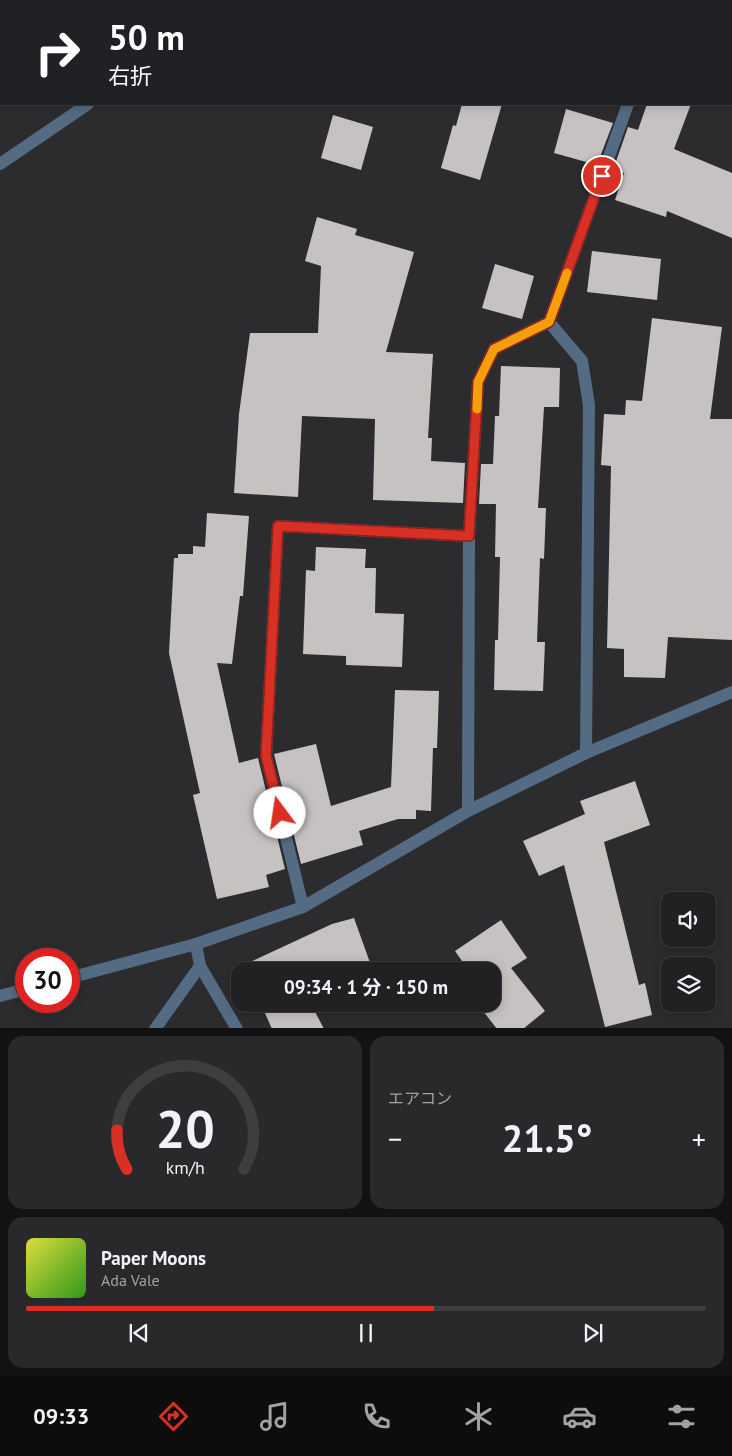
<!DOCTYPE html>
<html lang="ja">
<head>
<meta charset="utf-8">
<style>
  :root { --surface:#212123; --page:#29292b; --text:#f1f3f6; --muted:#a2a3a6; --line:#3e3e41; --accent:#d93025 }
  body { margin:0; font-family:"PT Sans","Noto Sans JP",sans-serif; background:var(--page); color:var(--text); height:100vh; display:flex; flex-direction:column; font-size:19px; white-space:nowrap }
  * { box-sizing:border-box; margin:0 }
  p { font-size:16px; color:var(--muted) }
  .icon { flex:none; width:28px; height:28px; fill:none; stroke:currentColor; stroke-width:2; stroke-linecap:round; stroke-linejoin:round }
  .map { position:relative; height:1028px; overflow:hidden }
  .side { display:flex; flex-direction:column; gap:8px; padding:8px; background:#121213; flex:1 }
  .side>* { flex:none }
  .top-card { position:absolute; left:0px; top:0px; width:732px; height:105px; box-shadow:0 2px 12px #0003,0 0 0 1px var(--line); background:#202124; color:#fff; overflow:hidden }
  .tools { position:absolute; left:661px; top:892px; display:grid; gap:10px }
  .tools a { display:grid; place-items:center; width:55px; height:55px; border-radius:10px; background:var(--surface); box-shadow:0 2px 12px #0003,0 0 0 1px var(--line); font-size:25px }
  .speed { position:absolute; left:15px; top:948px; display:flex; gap:10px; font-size:25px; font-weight:700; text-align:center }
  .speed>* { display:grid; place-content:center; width:65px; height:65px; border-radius:50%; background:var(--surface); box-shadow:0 2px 12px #0003,0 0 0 1px var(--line); line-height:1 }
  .speed .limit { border:8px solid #d22; background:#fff; color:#111 }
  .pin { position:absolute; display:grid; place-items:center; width:42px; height:42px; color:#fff; margin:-21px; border:2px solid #fff; border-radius:50%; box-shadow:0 1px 5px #0007 }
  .me { position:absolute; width:55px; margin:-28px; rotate:346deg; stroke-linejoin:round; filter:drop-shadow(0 0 4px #0008) }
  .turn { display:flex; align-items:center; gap:18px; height:105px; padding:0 25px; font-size:22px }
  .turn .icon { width:65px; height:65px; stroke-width:2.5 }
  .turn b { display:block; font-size:35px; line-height:42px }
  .big { font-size:38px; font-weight:700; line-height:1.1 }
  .side .widget { flex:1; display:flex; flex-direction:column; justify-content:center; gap:8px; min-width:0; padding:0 18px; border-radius:15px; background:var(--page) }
  .side .dial { align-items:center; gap:0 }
  .dial svg { height:130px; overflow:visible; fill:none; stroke:var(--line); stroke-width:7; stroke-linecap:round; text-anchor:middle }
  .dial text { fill:var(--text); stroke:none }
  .song { display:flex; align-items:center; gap:15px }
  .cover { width:60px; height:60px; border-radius:8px; background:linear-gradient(135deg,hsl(60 70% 55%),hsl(110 70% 35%)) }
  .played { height:5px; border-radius:2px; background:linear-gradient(90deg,var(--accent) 60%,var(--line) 60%) }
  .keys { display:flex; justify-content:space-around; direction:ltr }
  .heat { display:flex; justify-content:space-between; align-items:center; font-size:28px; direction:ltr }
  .side .tiles { flex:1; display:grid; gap:8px; grid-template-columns:1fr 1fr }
  .widget:last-child { grid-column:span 2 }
  .trip { position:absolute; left:231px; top:962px; width:270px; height:50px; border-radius:15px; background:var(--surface); box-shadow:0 2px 12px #0003,0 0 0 1px var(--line); font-weight:700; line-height:50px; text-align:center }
  .menu { display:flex; height:80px; justify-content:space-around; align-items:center; background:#0d0d0e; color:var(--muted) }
  .menu .icon { width:35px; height:35px }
  .menu .on { color:var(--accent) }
  .menu b { font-size:22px; color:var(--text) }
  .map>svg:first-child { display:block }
</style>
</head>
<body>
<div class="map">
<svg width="732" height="1029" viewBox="0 0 732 1029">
  <rect width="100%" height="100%" fill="#2c2c2f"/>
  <g fill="#c6c2c2">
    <path d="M 462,104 L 502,104 L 480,180 L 441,168 L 453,125 L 456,126 Z"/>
    <path d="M 647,104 L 691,104 L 674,149 L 732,173 L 732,238 L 667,211 L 666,217 L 615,200 L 624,173 L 613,170 L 628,127 L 638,130 Z"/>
    <path d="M 566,109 L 613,123 L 597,165 L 554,153 Z"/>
    <path d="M 333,115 L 373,127 L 361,170 L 321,158 Z"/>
    <path d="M 317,217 L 357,229 L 355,235 L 414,252 L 386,352 L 433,354 L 428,438 L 432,438 L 431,461 L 465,463 L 463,503 L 373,500 L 375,419 L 302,416 L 298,497 L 234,493 L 239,414 L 250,333 L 318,333 L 321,266 L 305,261 Z"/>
    <path d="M 592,251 L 661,259 L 657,300 L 587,292 Z"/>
    <path d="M 495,264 L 534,276 L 522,319 L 482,308 Z"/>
    <path d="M 652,318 L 722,327 L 710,419 L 732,419 L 732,640 L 668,637 L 665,678 L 624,677 L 624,649 L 607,648 L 611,466 L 601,465 L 604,414 L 625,415 L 626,400 L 642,401 Z"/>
    <path d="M 501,366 L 560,368 L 559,407 L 544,407 L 538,508 L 546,508 L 544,559 L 540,558 L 537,642 L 545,642 L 543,691 L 494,690 L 495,640 L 498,640 L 500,557 L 495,557 L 496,504 L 479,504 L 481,464 L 493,464 L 495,416 L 499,416 Z"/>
    <path d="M 207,513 L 249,516 L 243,596 L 240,596 L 232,664 L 217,663 L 239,763 L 258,758 L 285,869 L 266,875 L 269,887 L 217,899 L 193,795 L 200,793 L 169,653 L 174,558 L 178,558 L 178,554 L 193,554 L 193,546 L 205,547 Z"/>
    <path d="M 316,547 L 366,549 L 365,568 L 376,568 L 375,613 L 404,614 L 402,667 L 346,665 L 346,656 L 303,654 L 306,570 L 315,571 Z"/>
    <path d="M 395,690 L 439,691 L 437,748 L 433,748 L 431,811 L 416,810 L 416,819 L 398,819 L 359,831 L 363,845 L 301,864 L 274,754 L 316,744 L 331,806 L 391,787 Z"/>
    <path d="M 635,781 L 650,825 L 604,842 L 639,985 L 645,983 L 652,1015 L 605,1027 L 564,865 L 539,876 L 523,841 L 585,814 L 580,801 Z"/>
    <path d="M 354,918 L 373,971 L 231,971 L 332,924 Z"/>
    <path d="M 501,920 L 527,958 L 511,968 L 545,1011 L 523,1029 L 497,1029 L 480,1007 L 484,1004 L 492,1004 L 492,971 L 469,971 L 455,951 Z"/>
    <path d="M 261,1004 L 311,1004 L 324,1029 L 272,1029 Z"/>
  </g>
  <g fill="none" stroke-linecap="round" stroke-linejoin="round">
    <g stroke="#546c83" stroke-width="12">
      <path d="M 240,1 L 242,0"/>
      <path d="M 667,1 L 668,0"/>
      <path d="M 0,164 L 88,104"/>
      <path d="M 549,322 L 582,361 L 589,405 L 586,753"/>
      <path d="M 468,811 L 469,536 L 478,382 L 494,349 L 549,322 L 628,104"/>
      <path d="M 303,907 L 266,756 L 278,526 L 469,536"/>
      <path d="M 200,966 L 237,1029"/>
      <path d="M 69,978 L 196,944"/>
      <path d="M 0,996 L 26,989"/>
      <path d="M 155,1029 L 200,966 L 196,944 L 303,907 L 468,811 L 586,753 L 732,692"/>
    </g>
  </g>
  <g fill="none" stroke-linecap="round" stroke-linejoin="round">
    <defs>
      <path id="route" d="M 280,813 L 266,756 L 278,526 L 469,536 L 478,382 L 494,349 L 549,322 L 602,176"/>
    </defs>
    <use href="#route" stroke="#8d1f18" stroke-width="12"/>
    <use href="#route" stroke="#d93025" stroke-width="9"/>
    <path stroke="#f59e0b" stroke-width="9" d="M 477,409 L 478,382 L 494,349 L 549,322 L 567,273"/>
  </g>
</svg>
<div class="tools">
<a><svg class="icon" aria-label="sound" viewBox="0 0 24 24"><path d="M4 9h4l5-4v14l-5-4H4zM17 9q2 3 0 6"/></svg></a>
<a><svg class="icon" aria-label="layers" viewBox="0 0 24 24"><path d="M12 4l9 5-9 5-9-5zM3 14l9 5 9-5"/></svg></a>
</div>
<div class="speed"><div class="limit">30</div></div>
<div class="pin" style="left:602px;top:176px;background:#d93025"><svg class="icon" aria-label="arrive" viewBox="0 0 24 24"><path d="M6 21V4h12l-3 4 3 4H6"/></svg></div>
<svg class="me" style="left:280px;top:813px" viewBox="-20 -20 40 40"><circle r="19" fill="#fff"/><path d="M0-13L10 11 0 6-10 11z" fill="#d93025"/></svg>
<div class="trip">09:34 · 1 分 · 150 m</div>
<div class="top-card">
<div class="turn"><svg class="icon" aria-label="right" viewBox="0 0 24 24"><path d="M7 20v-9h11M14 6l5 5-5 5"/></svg><div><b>50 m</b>右折</div></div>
</div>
</div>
<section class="side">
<div class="tiles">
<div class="widget dial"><svg viewBox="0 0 100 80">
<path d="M14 69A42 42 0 1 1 86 69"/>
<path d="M14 69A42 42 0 0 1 8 45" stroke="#d93025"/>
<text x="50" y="56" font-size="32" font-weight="700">20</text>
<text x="50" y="72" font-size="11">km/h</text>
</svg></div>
<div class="widget"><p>エアコン</p>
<div class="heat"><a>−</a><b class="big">21.5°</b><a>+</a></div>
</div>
<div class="widget">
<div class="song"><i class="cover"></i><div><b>Paper Moons</b><p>Ada Vale</p></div></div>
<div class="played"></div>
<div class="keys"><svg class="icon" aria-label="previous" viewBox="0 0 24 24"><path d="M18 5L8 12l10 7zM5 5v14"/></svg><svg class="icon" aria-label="pause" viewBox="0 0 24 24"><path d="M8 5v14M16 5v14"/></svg><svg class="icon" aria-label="next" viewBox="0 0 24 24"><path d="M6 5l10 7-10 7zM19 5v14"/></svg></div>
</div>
</div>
</section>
<nav class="menu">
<b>09:33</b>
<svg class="icon on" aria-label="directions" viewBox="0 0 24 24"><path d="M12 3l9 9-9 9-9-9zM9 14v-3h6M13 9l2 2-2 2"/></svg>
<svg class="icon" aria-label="music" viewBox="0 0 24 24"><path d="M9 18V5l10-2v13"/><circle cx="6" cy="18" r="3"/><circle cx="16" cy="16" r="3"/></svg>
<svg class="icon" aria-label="phone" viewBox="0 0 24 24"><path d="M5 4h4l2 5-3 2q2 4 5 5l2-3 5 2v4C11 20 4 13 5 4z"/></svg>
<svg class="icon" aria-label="climate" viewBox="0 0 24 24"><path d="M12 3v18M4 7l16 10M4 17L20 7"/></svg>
<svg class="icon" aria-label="car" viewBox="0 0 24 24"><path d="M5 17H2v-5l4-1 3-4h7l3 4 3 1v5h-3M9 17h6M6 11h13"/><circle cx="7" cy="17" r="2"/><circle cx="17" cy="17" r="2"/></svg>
<svg class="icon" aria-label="filters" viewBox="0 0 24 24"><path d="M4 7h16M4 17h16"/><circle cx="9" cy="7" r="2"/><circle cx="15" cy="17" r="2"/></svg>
</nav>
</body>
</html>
